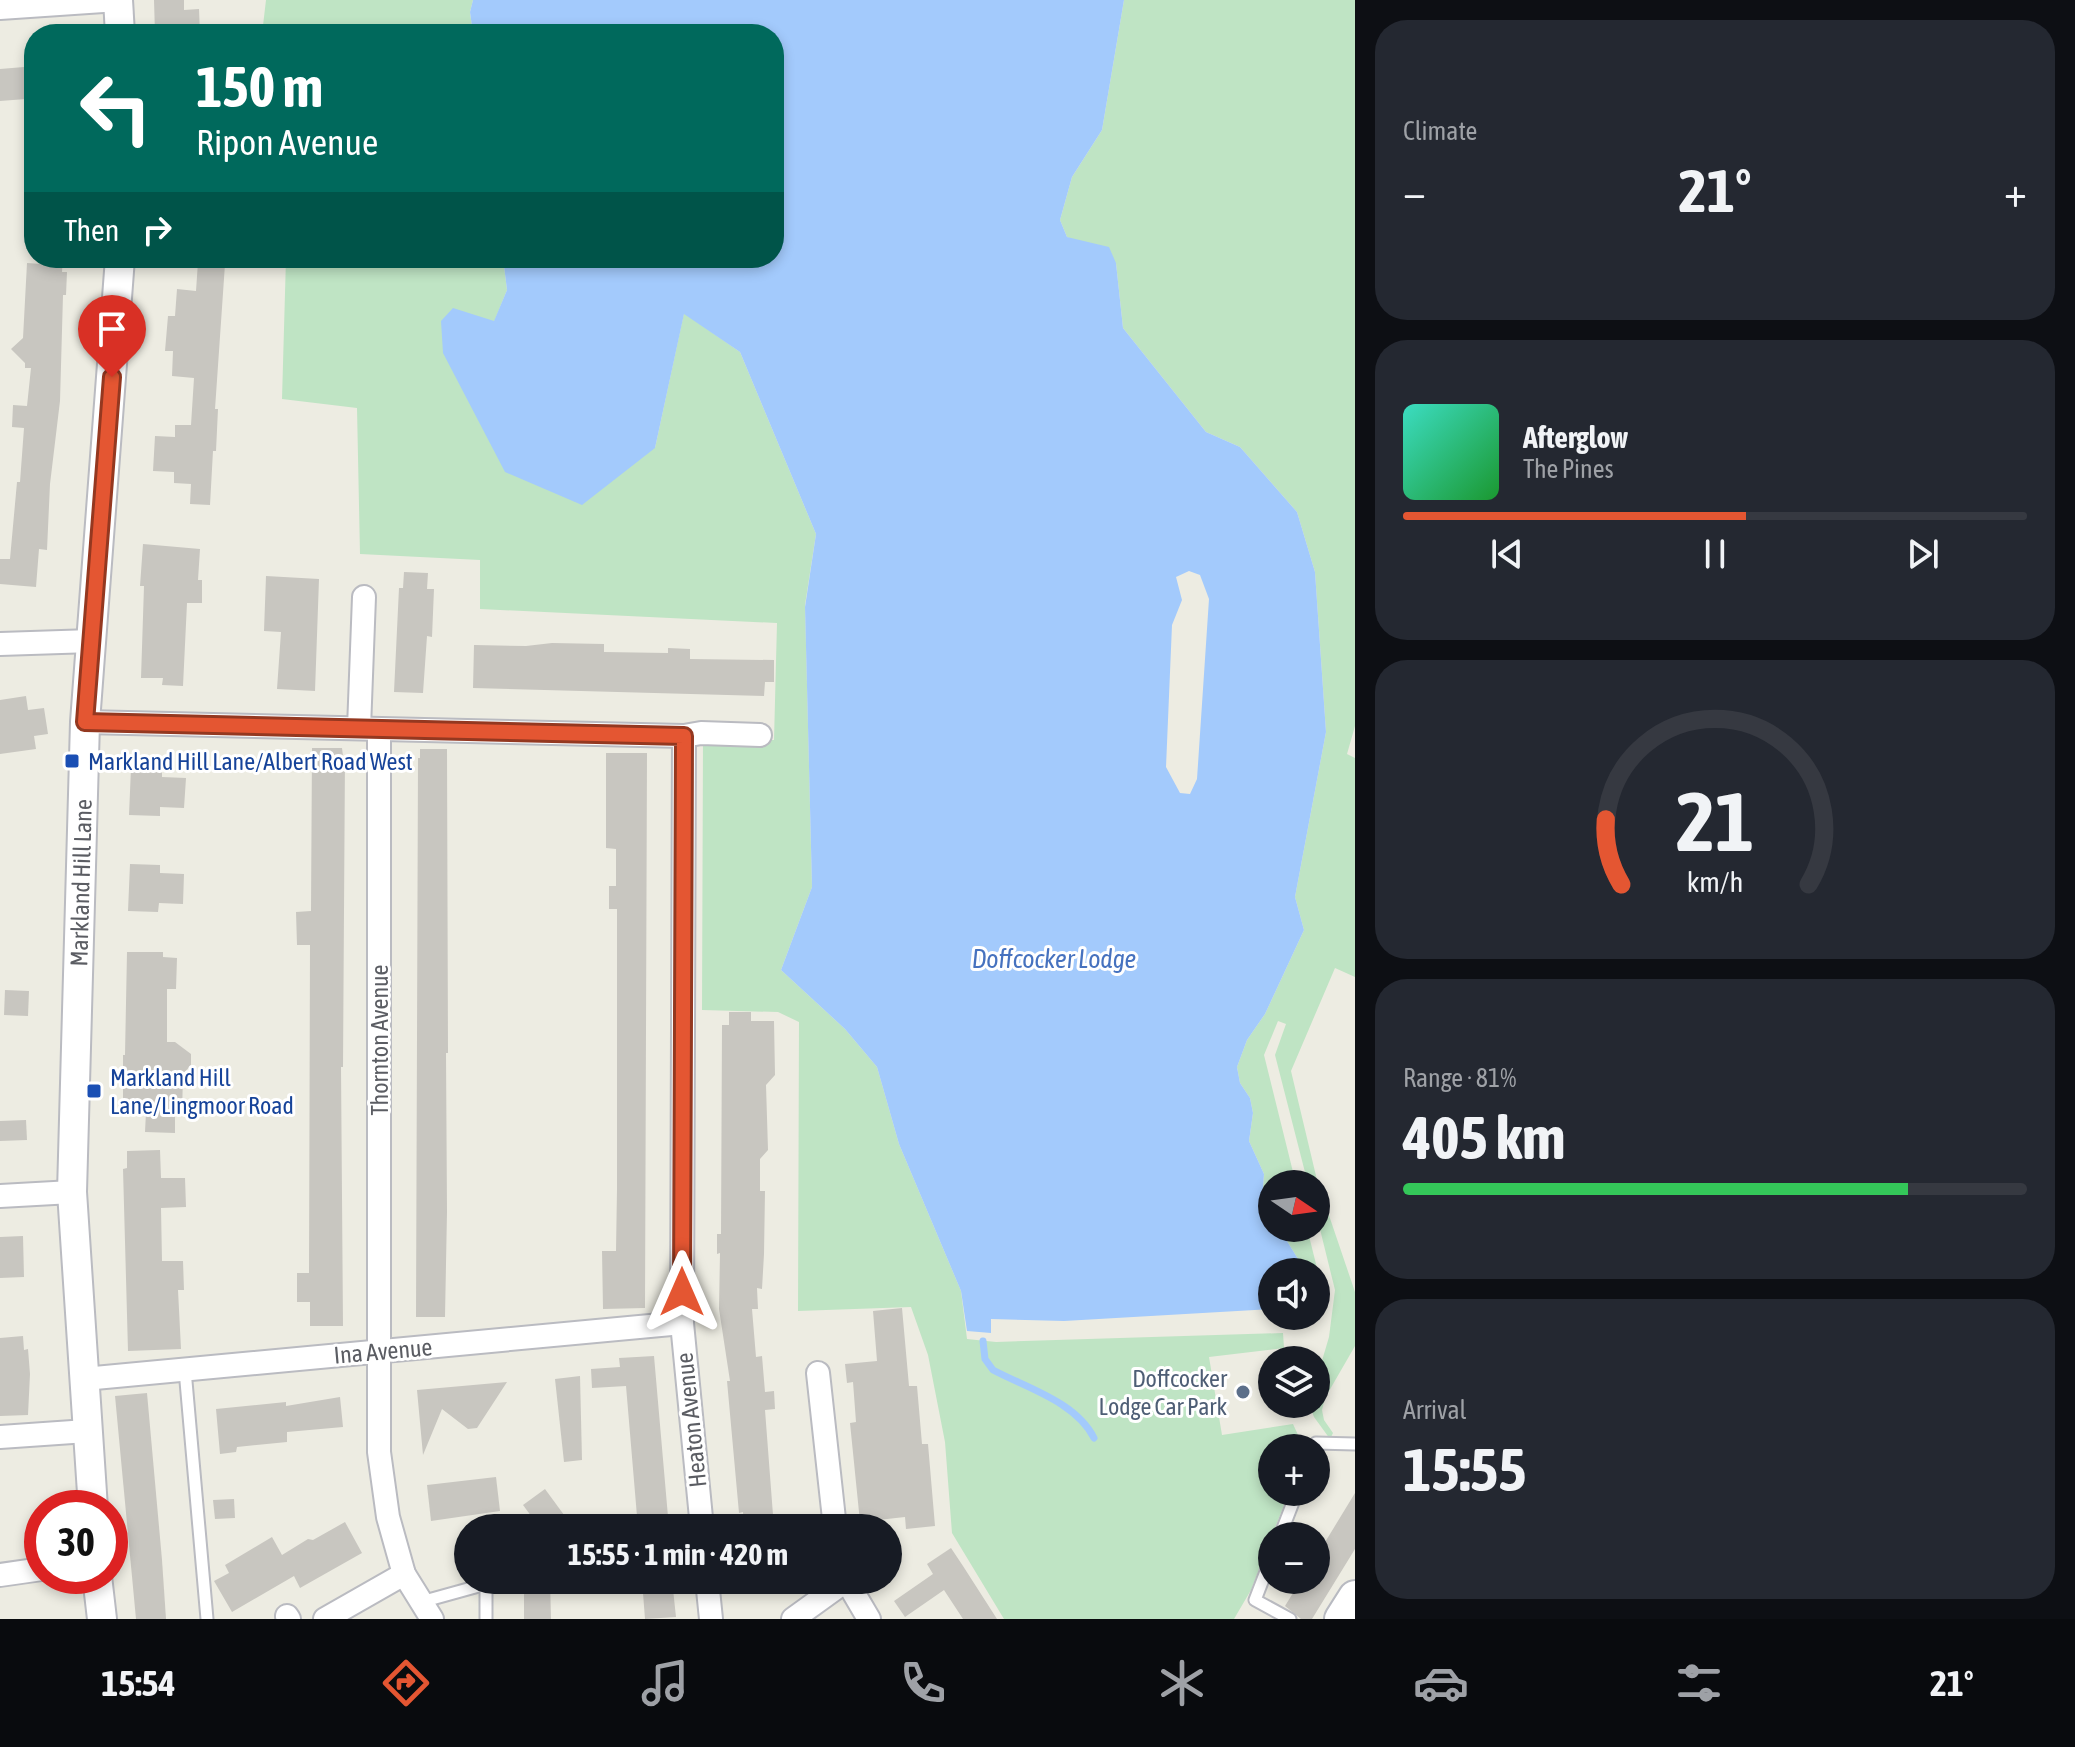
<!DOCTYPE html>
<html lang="en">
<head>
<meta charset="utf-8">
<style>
  :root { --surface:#171b24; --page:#242831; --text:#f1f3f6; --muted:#9ea1a6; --line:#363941; --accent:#e45632 }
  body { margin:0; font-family:"Asap Condensed",sans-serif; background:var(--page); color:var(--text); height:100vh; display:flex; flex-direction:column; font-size:30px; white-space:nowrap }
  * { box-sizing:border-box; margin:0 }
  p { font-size:26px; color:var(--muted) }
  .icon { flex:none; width:44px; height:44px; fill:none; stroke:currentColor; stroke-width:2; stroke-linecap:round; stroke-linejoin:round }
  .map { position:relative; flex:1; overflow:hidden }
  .details { display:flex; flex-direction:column; gap:20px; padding:20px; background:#0d0f14; width:720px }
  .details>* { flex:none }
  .top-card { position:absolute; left:24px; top:24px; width:760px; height:244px; border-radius:32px; box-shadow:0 4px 12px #0003; background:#00695c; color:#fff; overflow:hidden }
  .needle { width:52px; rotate:103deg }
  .fabs { position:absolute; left:1258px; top:1170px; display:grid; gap:16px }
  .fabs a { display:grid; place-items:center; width:72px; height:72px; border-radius:50%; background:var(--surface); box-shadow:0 4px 12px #0003; font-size:40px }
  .speed { position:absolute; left:24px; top:1490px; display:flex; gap:16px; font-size:40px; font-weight:700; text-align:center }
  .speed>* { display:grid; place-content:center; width:104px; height:104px; border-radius:50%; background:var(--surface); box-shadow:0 4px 12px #0003; line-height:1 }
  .speed .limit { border:12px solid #d22; background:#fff; color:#111 }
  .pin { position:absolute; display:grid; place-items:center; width:68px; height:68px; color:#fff; margin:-82px -34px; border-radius:50% 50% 50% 0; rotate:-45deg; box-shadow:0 0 8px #0007 }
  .pin .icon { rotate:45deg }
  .me { position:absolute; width:88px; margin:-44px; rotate:0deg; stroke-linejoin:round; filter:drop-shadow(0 0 6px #0008) }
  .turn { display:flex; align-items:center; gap:28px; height:168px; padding:0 40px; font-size:36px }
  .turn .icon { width:104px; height:104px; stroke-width:2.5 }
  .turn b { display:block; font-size:56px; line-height:68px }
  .then { display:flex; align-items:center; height:76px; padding:0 40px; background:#0003; gap:16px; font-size:30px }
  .big { font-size:60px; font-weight:700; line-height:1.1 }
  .details .widget { flex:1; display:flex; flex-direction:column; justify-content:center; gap:12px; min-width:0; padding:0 28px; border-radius:32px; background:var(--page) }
  .details .dial { align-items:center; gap:0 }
  .dial svg { height:208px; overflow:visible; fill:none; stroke:var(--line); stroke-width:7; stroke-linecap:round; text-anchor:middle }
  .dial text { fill:var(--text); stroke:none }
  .song { display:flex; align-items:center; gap:24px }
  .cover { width:96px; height:96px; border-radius:12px; background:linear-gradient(135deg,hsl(170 70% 55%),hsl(130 70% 35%)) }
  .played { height:8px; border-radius:4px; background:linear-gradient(90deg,var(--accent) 55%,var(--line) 55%) }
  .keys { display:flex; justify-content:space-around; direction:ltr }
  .heat { display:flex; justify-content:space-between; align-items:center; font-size:44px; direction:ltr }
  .charge { height:12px; border-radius:6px; background:linear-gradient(90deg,#34c759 81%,var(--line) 0) }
  .trip { position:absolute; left:454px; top:1514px; width:448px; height:80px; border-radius:40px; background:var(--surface); box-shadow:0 4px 12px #0003; font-weight:700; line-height:80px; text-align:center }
  .dock { display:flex; height:128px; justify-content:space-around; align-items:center; background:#090b0e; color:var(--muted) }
  .dock .icon { width:56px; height:56px }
  .dock .on { color:var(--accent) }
  .dock b { font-size:36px; color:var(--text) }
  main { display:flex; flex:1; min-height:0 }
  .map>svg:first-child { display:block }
</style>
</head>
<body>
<main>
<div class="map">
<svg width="1355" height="1619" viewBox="0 0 1355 1619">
  <rect width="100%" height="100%" fill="#edece2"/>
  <g fill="#bfe4c4">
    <path d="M 266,0 L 473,0 L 470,12 L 473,34 L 262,34 Z"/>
    <path d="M 1124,0 L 1355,0 L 1355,726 L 1347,754 L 1355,758 L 1355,977 L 1335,968 L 1291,1071 L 1317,1180 L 1355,1292 L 1355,1346 L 1325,1398 L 1322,1410 L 1324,1420 L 1333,1433 L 1330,1439 L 1314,1417 L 1309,1404 L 1316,1404 L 1316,1381 L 1329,1337 L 1335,1290 L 1316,1213 L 1316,1184 L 1308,1184 L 1275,1055 L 1286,1024 L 1278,1021 L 1264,1055 L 1296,1184 L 1272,1184 L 1272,1217 L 1262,1201 L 1264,1174 L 1249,1141 L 1253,1113 L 1250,1098 L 1240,1083 L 1237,1067 L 1247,1040 L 1265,1014 L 1304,930 L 1295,897 L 1326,732 L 1315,572 L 1297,512 L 1240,447 L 1206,432 L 1123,328 L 1116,263 L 1067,237 L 1060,220 L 1072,177 L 1102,130 Z"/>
    <path d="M 286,258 L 503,258 L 507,290 L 494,322 L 655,448 L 684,313 L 740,352 L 816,534 L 805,605 L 812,887 L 781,970 L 845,1029 L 877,1067 L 899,1144 L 961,1291 L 967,1339 L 996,1342 L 1283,1333 L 1284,1348 L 1209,1357 L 1222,1435 L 1293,1424 L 1304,1448 L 1272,1448 L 1272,1492 L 1289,1492 L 1251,1590 L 1234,1619 L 1004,1619 L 952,1533 L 945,1442 L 928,1355 L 911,1307 L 798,1311 L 799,1022 L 778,1012 L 702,1010 L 703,740 L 774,740 L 777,623 L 480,609 L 480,560 L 360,554 L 357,408 L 282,399 Z"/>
    <path d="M 1279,1228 L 1307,1228 L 1318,1272 L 1306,1272 Z"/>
  </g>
  <path fill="#a3cafc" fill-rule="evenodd" d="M 473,0 L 1124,0 L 1102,130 L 1072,177 L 1060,220 L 1067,237 L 1109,247 L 1116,263 L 1123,328 L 1206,432 L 1240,447 L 1297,512 L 1315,572 L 1326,732 L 1295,897 L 1304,930 L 1265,1014 L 1247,1040 L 1237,1067 L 1240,1083 L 1250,1098 L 1253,1113 L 1249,1141 L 1264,1174 L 1262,1201 L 1272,1217 L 1272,1228 L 1279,1228 L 1306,1272 L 1272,1272 L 1272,1309 L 1064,1321 L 991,1319 L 991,1333 L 967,1331 L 961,1291 L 899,1144 L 877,1067 L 845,1029 L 781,970 L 812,887 L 805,607 L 816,534 L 740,352 L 684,314 L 655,448 L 582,505 L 505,472 L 443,353 L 441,321 L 453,308 L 494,321 L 507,290 L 503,258 L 774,258 L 774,34 L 473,34 L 470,12 ZM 1189,571 L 1200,575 L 1209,599 L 1197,779 L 1190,794 L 1180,793 L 1166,767 L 1172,625 L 1182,600 L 1176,577 Z"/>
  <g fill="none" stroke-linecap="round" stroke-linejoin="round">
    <path stroke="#a3cafc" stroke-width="7" d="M 983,1341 L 985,1359 L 993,1370 C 1027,1388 1076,1402 1094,1438"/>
  </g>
  <g fill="#c8c6c0">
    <path d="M 154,0 L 184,0 L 184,10 L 199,9 L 200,34 L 155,34 Z"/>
    <path d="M 24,67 L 26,99 L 0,101 L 0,69 Z"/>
    <path d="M 41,258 L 63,258 L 62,272 L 67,272 L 66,295 L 63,295 L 60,401 L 50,484 L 47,550 L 39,549 L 36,587 L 0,584 L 0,559 L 10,559 L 17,482 L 20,482 L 24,428 L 12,427 L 13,405 L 27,406 L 31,368 L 25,368 L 25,363 L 11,349 L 23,338 L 27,263 L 41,264 Z"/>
    <path d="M 198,262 L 225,264 L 215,409 L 218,409 L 216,451 L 213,451 L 210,505 L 190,504 L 191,484 L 174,483 L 174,472 L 153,471 L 155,436 L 175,437 L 175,425 L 191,425 L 194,378 L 172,376 L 173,351 L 165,351 L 168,316 L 175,316 L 177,289 L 196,291 Z"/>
    <path d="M 143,544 L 200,549 L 198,580 L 202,580 L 202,603 L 187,603 L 183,686 L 162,685 L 163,678 L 141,678 L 144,586 L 140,586 Z"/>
    <path d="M 404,572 L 428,573 L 427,589 L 434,589 L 432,637 L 427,636 L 423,693 L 394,692 L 399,588 L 403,588 Z"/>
    <path d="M 266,576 L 319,579 L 315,691 L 277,689 L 281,632 L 264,631 Z"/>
    <path d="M 552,643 L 604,644 L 604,652 L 668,653 L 668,648 L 690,649 L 690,659 L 774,660 L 774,682 L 765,682 L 764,696 L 473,688 L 474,645 L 526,646 Z"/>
    <path d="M 26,696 L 28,710 L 44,708 L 48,734 L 34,736 L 36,749 L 0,754 L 0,700 Z"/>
    <path d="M 312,748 L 342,748 L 343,756 L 345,756 L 343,1067 L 341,1067 L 343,1326 L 310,1326 L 310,1302 L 297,1302 L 297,1273 L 309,1273 L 310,945 L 297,945 L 296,912 L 311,911 Z"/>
    <path d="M 420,749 L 447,749 L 448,1053 L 446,1053 L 447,1212 L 445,1317 L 416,1317 L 418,758 L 420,758 Z"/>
    <path d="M 606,753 L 647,753 L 645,1308 L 603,1309 L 602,1251 L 616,1251 L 617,1189 L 617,909 L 609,909 L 609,886 L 616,886 L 616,849 L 606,848 Z"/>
    <path d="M 131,768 L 162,769 L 162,777 L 186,778 L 184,808 L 160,807 L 160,816 L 129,815 Z"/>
    <path d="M 130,864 L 160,865 L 160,873 L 184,874 L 183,904 L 159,903 L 158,912 L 128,911 Z"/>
    <path d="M 127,952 L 163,952 L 163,957 L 177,958 L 176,989 L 167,989 L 167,1042 L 175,1042 L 191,1054 L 191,1065 L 183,1074 L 182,1115 L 175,1115 L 175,1133 L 145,1132 L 146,1112 L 123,1112 L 123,1055 L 125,1055 Z"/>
    <path d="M 5,990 L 29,991 L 28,1016 L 4,1015 Z"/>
    <path d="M 729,1012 L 751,1012 L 751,1021 L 774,1021 L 775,1075 L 766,1085 L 768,1150 L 760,1159 L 760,1191 L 765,1191 L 764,1254 L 762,1289 L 757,1288 L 758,1309 L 752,1309 L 756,1357 L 762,1356 L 765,1392 L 774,1391 L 775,1409 L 765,1410 L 773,1515 L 769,1515 L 770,1528 L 744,1528 L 743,1512 L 739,1513 L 727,1381 L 730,1381 L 719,1309 L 720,1253 L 717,1254 L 717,1234 L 721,1234 L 722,1025 L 729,1025 Z"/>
    <path d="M 26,1120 L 27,1140 L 0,1141 L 0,1121 Z"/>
    <path d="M 160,1150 L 161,1178 L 185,1178 L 186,1207 L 161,1208 L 162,1261 L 183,1261 L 184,1290 L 178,1290 L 181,1349 L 128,1351 L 123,1169 L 127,1168 L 127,1151 Z"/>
    <path d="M 23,1236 L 24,1277 L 0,1278 L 0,1237 Z"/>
    <path d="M 902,1308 L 909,1386 L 917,1386 L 922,1444 L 928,1444 L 935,1526 L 906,1529 L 905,1517 L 860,1522 L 850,1423 L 856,1422 L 853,1382 L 847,1383 L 845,1364 L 877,1361 L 873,1311 Z"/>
    <path d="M 23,1336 L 24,1350 L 28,1349 L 30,1374 L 28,1415 L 0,1416 L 0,1338 Z"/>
    <path d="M 654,1356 L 669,1528 L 638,1528 L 626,1386 L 592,1388 L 591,1369 L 620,1367 L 619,1358 Z"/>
    <path d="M 580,1376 L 582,1460 L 564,1462 L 555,1379 Z"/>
    <path d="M 507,1382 L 477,1428 L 468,1429 L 442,1409 L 423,1455 L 417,1390 Z"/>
    <path d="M 147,1393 L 162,1560 L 166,1619 L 136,1619 L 115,1396 Z"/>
    <path d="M 340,1397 L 343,1427 L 287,1432 L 287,1442 L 237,1447 L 236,1452 L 220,1454 L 216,1409 L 286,1402 L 286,1406 Z"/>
    <path d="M 496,1477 L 500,1511 L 431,1521 L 427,1485 Z"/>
    <path d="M 545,1489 L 567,1519 L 555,1528 L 540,1528 L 523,1505 Z"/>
    <path d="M 1355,1493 L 1355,1549 L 1312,1619 L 1301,1619 L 1285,1606 L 1301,1580 L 1316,1580 L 1316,1557 Z"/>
    <path d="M 234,1499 L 235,1518 L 215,1519 L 213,1500 Z"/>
    <path d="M 345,1522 L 362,1553 L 300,1588 L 294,1576 L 232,1612 L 214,1581 L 229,1573 L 225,1565 L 272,1537 L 282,1555 L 308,1539 L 313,1540 Z"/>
    <path d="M 951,1548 L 963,1566 L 997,1619 L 963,1619 L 944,1590 L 905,1617 L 894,1601 L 933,1574 L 927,1564 Z"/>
    <path d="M 524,1580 L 550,1580 L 551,1619 L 524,1619 Z"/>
    <path d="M 642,1580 L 672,1580 L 676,1617 L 645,1619 Z"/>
  </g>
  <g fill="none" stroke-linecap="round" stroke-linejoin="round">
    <defs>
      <g id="service">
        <path d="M 185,1370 L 207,1619"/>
        <path d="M 1314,1448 L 1316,1443 L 1355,1444"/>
        <path d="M 1280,1536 L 1297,1492"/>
        <path d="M 1272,1556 L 1255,1600 L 1290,1619"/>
        <path d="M 486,1581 L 486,1619"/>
        <path d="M 421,1602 L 486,1584"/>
      </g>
      <g id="minor">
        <path d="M 0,8 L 118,0"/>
        <path d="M 0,644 L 92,641"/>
        <path d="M 85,722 L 684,736 L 701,733 L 760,735"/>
        <path d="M 359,728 L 364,597"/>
        <path d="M 379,729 L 379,1452 L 388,1517 L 404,1574 L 432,1619"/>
        <path d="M 684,736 L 682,1323 L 702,1528"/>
        <path d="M 0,1196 L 72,1192"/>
        <path d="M 818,1373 L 835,1528"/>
        <path d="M 84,1379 L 682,1323"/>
        <path d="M 0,1437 L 87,1431"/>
        <path d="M 0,1575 L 42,1569"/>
        <path d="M 707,1580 L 711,1619"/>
        <path d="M 846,1580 L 869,1619"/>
        <path d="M 287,1616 L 289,1619"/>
        <path d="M 325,1619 L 404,1574"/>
        <path d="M 793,1619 L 847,1580"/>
      </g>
      <g id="tertiary">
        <path d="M 118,0 L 120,34"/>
        <path id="s1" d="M 93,1508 L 72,1192 L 85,722 L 120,258"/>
        <path d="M 97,1576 L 102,1619"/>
      </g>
      <path id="secondary" d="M 1341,1619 L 1355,1597"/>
    </defs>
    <use href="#service" stroke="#babbc1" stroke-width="15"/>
    <use href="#minor" stroke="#babbc1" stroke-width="26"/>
    <use href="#tertiary" stroke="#babbc1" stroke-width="32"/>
    <use href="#secondary" stroke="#b8bac1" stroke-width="36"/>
    <use href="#service" stroke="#fff" stroke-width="11"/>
    <use href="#minor" stroke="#fff" stroke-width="22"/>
    <use href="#tertiary" stroke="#fff" stroke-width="28"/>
    <use href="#secondary" stroke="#fff" stroke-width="32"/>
  </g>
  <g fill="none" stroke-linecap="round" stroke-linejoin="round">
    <defs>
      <path id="route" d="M 112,377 L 85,722 L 684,736 L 682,1292"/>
    </defs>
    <use href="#route" stroke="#943820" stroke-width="20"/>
    <use href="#route" stroke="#e45632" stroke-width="14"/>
  </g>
  <g fill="#1a4fb4" stroke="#fff" stroke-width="3">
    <rect x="64" y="753" width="16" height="16" rx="4"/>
    <rect x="86" y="1083" width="16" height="16" rx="4"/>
  </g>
  <circle fill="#5c6f8a" stroke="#fff" stroke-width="3" cx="1243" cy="1392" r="8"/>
  <g text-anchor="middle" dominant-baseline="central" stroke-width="6" stroke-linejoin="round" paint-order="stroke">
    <g font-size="24" fill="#164399" stroke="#fff" text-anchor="start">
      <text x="88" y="761">Markland Hill Lane/Albert Road West</text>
      <text x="110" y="1077">Markland Hill<tspan x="110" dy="28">Lane/Lingmoor Road</tspan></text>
    </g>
    <g font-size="24" fill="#5b5d63" stroke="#fff">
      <text stroke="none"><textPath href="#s1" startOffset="626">Markland Hill Lane</textPath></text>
      <text transform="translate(379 1040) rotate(-90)">Thornton Avenue</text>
      <text transform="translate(383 1351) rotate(-5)">Ina Avenue</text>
      <text transform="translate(691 1420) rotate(-96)">Heaton Avenue</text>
    </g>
    <g font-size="24" fill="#4e5e75" stroke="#fff" text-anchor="end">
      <text x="1227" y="1378">Doffcocker<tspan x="1227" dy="28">Lodge Car Park</tspan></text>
    </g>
    <g font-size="26" font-style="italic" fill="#4672bf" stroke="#fff">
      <text x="1054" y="959">Doffcocker Lodge</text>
    </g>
  </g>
</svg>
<div class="fabs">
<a><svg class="needle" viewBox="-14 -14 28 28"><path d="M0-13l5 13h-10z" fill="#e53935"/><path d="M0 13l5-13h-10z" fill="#9ea1a6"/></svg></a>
<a><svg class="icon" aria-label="sound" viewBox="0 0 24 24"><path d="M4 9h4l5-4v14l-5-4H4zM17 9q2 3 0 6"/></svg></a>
<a><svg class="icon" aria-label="layers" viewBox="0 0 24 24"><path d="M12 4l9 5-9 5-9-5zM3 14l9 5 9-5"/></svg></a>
<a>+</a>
<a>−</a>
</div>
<div class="speed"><div class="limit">30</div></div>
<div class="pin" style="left:112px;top:377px;background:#d93025"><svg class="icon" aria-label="arrive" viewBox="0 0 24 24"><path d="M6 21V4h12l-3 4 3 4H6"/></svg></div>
<svg class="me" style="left:682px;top:1292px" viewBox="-20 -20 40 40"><path d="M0-17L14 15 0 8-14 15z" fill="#e45632" stroke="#fff" stroke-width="4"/></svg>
<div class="trip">15:55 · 1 min · 420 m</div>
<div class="top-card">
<div class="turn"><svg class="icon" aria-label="left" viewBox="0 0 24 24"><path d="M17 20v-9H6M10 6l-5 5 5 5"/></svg><div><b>150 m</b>Ripon Avenue</div></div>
<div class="then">Then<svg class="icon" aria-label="right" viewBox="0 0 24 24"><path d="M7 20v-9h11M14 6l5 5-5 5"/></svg></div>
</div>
</div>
<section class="details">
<div class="widget"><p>Climate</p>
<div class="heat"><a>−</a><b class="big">21°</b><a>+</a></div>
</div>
<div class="widget">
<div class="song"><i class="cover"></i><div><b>Afterglow</b><p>The Pines</p></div></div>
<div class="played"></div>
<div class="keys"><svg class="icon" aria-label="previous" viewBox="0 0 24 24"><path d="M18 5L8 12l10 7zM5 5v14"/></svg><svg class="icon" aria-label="pause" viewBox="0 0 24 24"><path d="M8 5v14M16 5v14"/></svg><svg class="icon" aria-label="next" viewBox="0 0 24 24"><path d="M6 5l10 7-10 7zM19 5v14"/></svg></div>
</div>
<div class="widget dial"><svg viewBox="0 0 100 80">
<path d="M14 69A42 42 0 1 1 86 69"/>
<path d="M14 69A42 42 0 0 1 8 44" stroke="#e45632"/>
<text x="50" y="56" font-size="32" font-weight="700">21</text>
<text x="50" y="72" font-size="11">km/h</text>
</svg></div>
<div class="widget"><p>Range · 81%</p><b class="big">405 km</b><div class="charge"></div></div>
<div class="widget"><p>Arrival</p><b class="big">15:55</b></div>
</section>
</main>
<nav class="dock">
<b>15:54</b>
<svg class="icon on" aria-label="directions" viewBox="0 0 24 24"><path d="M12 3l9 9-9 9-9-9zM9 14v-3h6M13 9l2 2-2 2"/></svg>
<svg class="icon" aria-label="music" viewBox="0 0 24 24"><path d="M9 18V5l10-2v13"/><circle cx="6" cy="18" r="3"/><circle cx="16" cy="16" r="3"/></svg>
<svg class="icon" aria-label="phone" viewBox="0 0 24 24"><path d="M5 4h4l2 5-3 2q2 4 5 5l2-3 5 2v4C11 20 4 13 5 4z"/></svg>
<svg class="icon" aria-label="climate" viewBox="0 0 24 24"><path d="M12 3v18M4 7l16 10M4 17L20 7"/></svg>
<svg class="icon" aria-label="car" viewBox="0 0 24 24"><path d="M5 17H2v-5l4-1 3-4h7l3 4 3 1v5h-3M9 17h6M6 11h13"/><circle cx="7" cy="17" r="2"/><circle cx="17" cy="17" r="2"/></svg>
<svg class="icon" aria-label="filters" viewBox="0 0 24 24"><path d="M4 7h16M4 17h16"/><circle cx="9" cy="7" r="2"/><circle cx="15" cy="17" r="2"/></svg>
<b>21°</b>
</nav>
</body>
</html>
